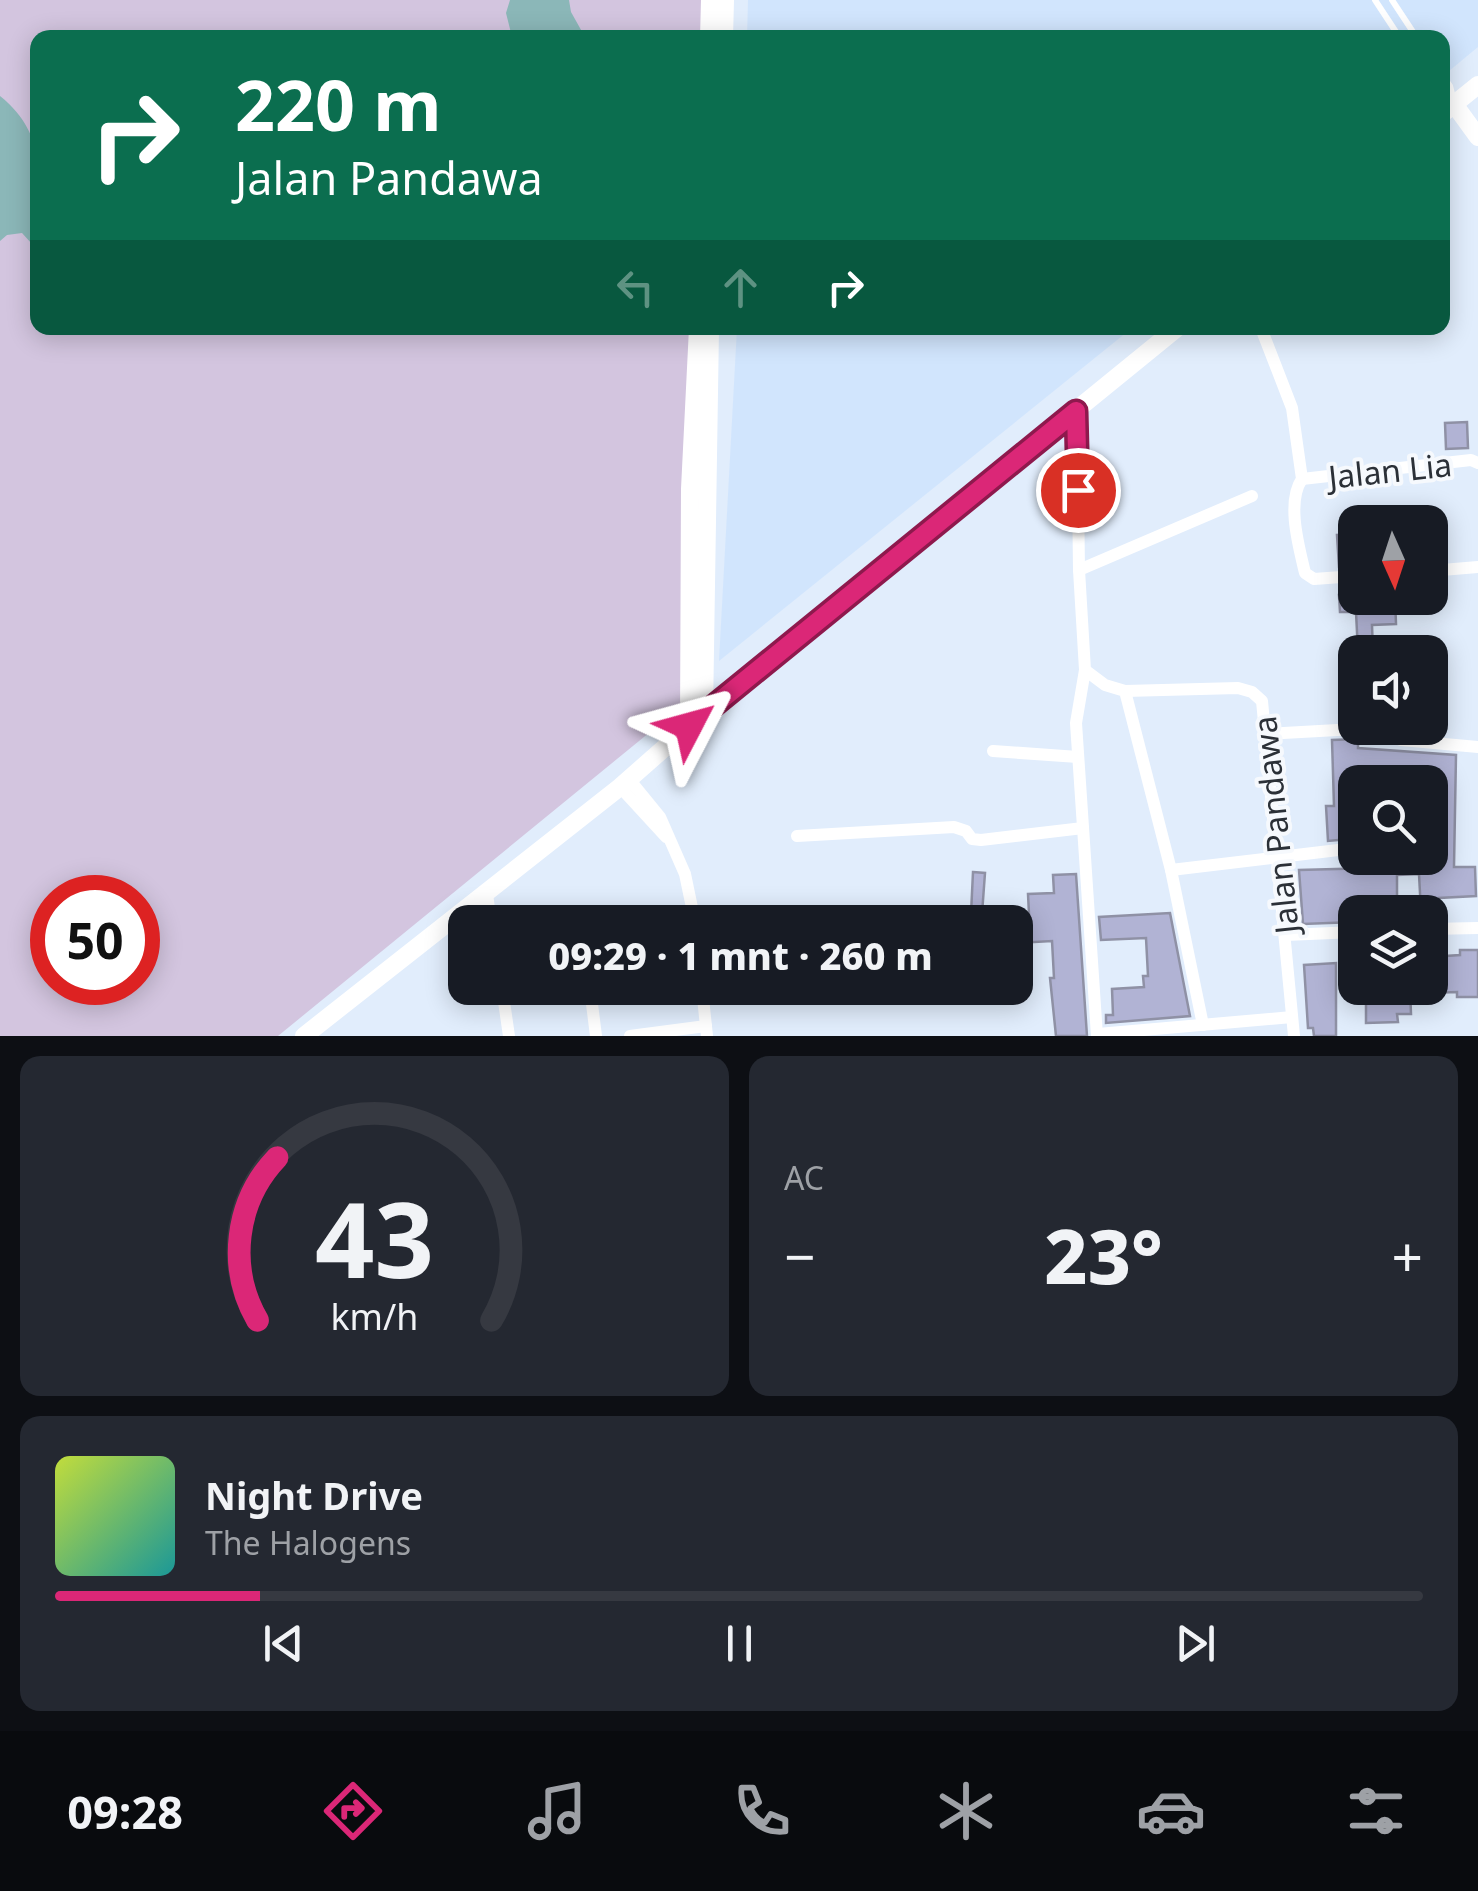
<!DOCTYPE html>
<html lang="id">
<head>
<meta charset="utf-8">
<style>
  :root { --surface:#171b24; --page:#242831; --text:#f1f3f6; --muted:#9ea1a6; --line:#363941; --accent:#db2777 }
  body { margin:0; font-family:"Noto Sans",sans-serif; background:var(--page); color:var(--text); height:100vh; display:flex; flex-direction:column; font-size:38px; white-space:nowrap }
  * { box-sizing:border-box; margin:0 }
  p { font-size:32px; color:var(--muted) }
  .icon { flex:none; width:55px; height:55px; fill:none; stroke:currentColor; stroke-width:2; stroke-linecap:round; stroke-linejoin:round }
  .map { position:relative; height:1036px; overflow:hidden }
  .details { display:flex; flex-direction:column; gap:20px; padding:20px; background:#0d0f14; flex:1 }
  .details>* { flex:none }
  .hud { position:absolute; left:30px; top:30px; width:1420px; height:305px; border-radius:20px; box-shadow:0 5px 25px #0003; background:#0b6e4f; color:#fff; overflow:hidden }
  .needle { width:65px; rotate:177deg }
  .tools { position:absolute; left:1338px; top:505px; display:grid; gap:20px }
  .tools a { display:grid; place-items:center; width:110px; height:110px; border-radius:20px; background:var(--surface); box-shadow:0 5px 25px #0003; font-size:50px }
  .speed { position:absolute; left:30px; top:875px; display:flex; gap:20px; font-size:50px; font-weight:700; text-align:center }
  .speed>* { display:grid; place-content:center; width:130px; height:130px; border-radius:50%; background:var(--surface); box-shadow:0 5px 25px #0003; line-height:1 }
  .speed .limit { border:15px solid #d22; background:#fff; color:#111 }
  .pin { position:absolute; display:grid; place-items:center; width:85px; height:85px; color:#fff; margin:-42px; border:5px solid #fff; border-radius:50%; box-shadow:0 2px 10px #0007 }
  .me { position:absolute; width:110px; margin:-55px; rotate:51deg; stroke-linejoin:round; filter:drop-shadow(0 0 8px #0008) }
  .turn { display:flex; align-items:center; gap:35px; height:210px; padding:0 40px; font-size:45px }
  .turn .icon { width:130px; height:130px; stroke-width:2.5 }
  .turn b { display:block; font-size:70px; line-height:85px }
  .lanes { display:flex; align-items:center; height:95px; padding:0 40px; background:#0003; justify-content:center; gap:50px; direction:ltr }
  .lanes .off { opacity:.35 }
  .big { font-size:75px; font-weight:800; line-height:1.1 }
  .details .widget { flex:1; display:flex; flex-direction:column; justify-content:center; gap:15px; min-width:0; padding:0 35px; border-radius:20px; background:var(--page) }
  .details .dial { align-items:center; gap:0 }
  .dial svg { height:260px; overflow:visible; fill:none; stroke:var(--line); stroke-width:7; stroke-linecap:round; text-anchor:middle }
  .dial text { fill:var(--text); stroke:none }
  .song { display:flex; align-items:center; gap:30px }
  .cover { width:120px; height:120px; border-radius:15px; background:linear-gradient(135deg,hsl(70 70% 55%),hsl(180 70% 35%)) }
  .played { height:10px; border-radius:5px; background:linear-gradient(90deg,var(--accent) 15%,var(--line) 15%) }
  .keys { display:flex; justify-content:space-around; direction:ltr }
  .heat { display:flex; justify-content:space-between; align-items:center; font-size:55px; direction:ltr }
  .details .tiles { flex:1; display:grid; gap:20px; grid-template-columns:1fr 1fr }
  .widget:last-child { grid-column:span 2 }
  .trip { position:absolute; left:448px; top:905px; width:585px; height:100px; border-radius:20px; background:var(--surface); box-shadow:0 5px 25px #0003; font-weight:800; line-height:100px; text-align:center }
  .menu { display:flex; height:160px; justify-content:space-around; align-items:center; background:#090b0e; color:var(--muted) }
  .menu .icon { width:70px; height:70px }
  .menu .active { color:var(--accent) }
  .menu b { font-size:45px; color:var(--text) }
  .map>svg:first-child { display:block }
</style>
</head>
<body>
<div class="map">
<svg width="1478" height="1036" viewBox="0 0 1478 1036">
  <rect width="100%" height="100%" fill="#e1edfc"/>
  <g fill="#d1e5fd">
    <path d="M 748,0 L 1478,0 L 1478,47 L 1443,76 L 1442,38 L 747,38 Z"/>
    <path d="M 737,328 L 1132,328 L 719,661 Z"/>
  </g>
  <path fill="#d3c5df" fill-rule="evenodd" d="M 0,0 L 719,0 L 718,37 L 38,38 L 38,328 L 709,328 L 699,692 L 278,1036 L 0,1036 ZM 52,898 L 138,898 L 138,982 L 52,982 Z"/>
  <g fill="#8bb7b8">
    <path d="M 510,0 L 569,0 L 571,12 L 585,37 L 512,37 L 506,13 Z"/>
    <path d="M 0,96 C 51,137 38,185 37,244 L 32,244 L 22,233 L 7,235 L 0,241 Z"/>
  </g>
  <g fill="#b1b3d4" stroke="#8f91a5" stroke-width="2.5">
    <path d="M 1467,422 L 1468,448 L 1446,449 L 1445,423 Z"/>
    <path d="M 1355,534 L 1355,566 L 1339,567 L 1337,535 Z"/>
    <path d="M 1339,595 L 1395,598 L 1396,624 L 1372,625 L 1373,652 L 1358,652 L 1356,612 L 1340,612 Z"/>
    <path d="M 1358,739 L 1358,748 L 1456,755 L 1454,867 L 1475,867 L 1476,896 L 1439,898 L 1440,912 L 1421,912 L 1419,874 L 1397,875 L 1397,900 L 1374,900 L 1374,912 L 1355,912 L 1355,922 L 1303,924 L 1299,870 L 1374,868 L 1374,858 L 1430,858 L 1430,782 L 1355,782 L 1355,801 L 1346,801 L 1349,839 L 1328,841 L 1326,806 L 1334,806 L 1332,740 Z"/>
    <path d="M 973,872 L 985,873 L 982,914 L 971,914 Z"/>
    <path d="M 1076,874 L 1087,1036 L 1056,1036 L 1050,978 L 1054,978 L 1052,941 L 1015,943 L 1015,914 L 1029,914 L 1028,894 L 1054,893 L 1053,875 Z"/>
    <path d="M 1170,913 L 1190,1016 L 1106,1023 L 1106,1015 L 1113,1015 L 1112,989 L 1144,987 L 1143,976 L 1148,976 L 1146,938 L 1101,940 L 1099,917 Z"/>
    <path d="M 1460,950 L 1478,950 L 1478,997 L 1457,997 L 1457,992 L 1430,993 L 1430,957 L 1460,955 Z"/>
    <path d="M 1336,963 L 1336,1036 L 1314,1036 L 1313,1028 L 1308,1028 L 1304,965 Z"/>
    <path d="M 1366,988 L 1410,988 L 1411,1014 L 1397,1014 L 1398,1022 L 1366,1023 Z"/>
  </g>
  <g fill="none" stroke-linecap="round" stroke-linejoin="round">
    <g stroke="#fff" stroke-width="6">
      <path d="M 1375,0 L 1400,38"/>
      <path d="M 1392,0 L 1417,38"/>
      <path d="M 1442,75 L 1450,86 L 1454,101"/>
    </g>
    <g stroke="#fff" stroke-width="12">
      <path d="M 1261,328 L 1292,408 L 1302,479 C 1286,502 1299,547 1305,573 L 1314,579 L 1355,576"/>
      <path d="M 1077,411 L 1079,570 L 1085,670 L 1105,685 L 1125,691 L 1238,688 L 1252,692 L 1262,701 L 1294,1036"/>
      <path d="M 1302,479 L 1471,460 L 1478,463"/>
      <path d="M 1079,570 L 1252,496"/>
      <path d="M 1430,571 L 1478,567"/>
      <path d="M 1085,670 L 1076,723 L 1097,1036"/>
      <path d="M 1125,691 L 1171,870 L 1203,1025"/>
      <path d="M 1266,734 L 1373,728 L 1401,740 L 1478,747"/>
      <path d="M 993,751 L 1078,757"/>
      <path d="M 629,779 L 660,817 L 685,874 L 695,922"/>
      <path d="M 620,787 L 666,837"/>
      <path d="M 797,836 L 954,827 L 966,831 L 972,839 L 981,840 L 1083,828"/>
      <path d="M 1171,870 L 1355,848"/>
      <path d="M 487,894 L 491,922"/>
      <path d="M 1430,929 L 1478,928"/>
      <path d="M 1286,935 L 1355,932"/>
      <path d="M 502,988 L 509,1036"/>
      <path d="M 590,988 L 596,1036"/>
      <path d="M 702,988 L 707,1036"/>
      <path d="M 1098,1034 L 1292,1017"/>
      <path d="M 630,1036 L 706,1026"/>
    </g>
    <g stroke="#fff" stroke-width="18">
      <path d="M 709,38 L 710,0"/>
      <path d="M 724,38 L 725,0"/>
      <path d="M 1454,104 L 1478,137"/>
      <path d="M 1442,114 L 1478,85"/>
      <path d="M 704,713 L 710,328"/>
      <path d="M 689,725 L 690,489 L 698,328"/>
      <path d="M 304,1036 L 620,787 L 704,713 L 1177,328"/>
    </g>
  </g>
  <g fill="none" stroke-linecap="round" stroke-linejoin="round">
    <defs>
      <path id="route" d="M 689,726 L 1076,411 L 1078,490"/>
    </defs>
    <use href="#route" stroke="#8e194d" stroke-width="25"/>
    <use href="#route" stroke="#db2777" stroke-width="18"/>
  </g>
  <g text-anchor="middle" dominant-baseline="central" stroke-width="8" stroke-linejoin="round" paint-order="stroke">
    <g font-size="32" fill="#2b3037" stroke="#f6f9fd">
      <text transform="translate(1390 470) rotate(-6)">Jalan Lia</text>
      <text transform="translate(1275 825) rotate(-96)">Jalan Pandawa</text>
    </g>
  </g>
</svg>
<div class="tools">
<a><svg class="needle" viewBox="-14 -14 28 28"><path d="M0-13l5 13h-10z" fill="#e53935"/><path d="M0 13l5-13h-10z" fill="#9ea1a6"/></svg></a>
<a><svg class="icon" aria-label="sound" viewBox="0 0 24 24"><path d="M4 9h4l5-4v14l-5-4H4zM17 9q2 3 0 6"/></svg></a>
<a><svg class="icon" aria-label="search" viewBox="0 0 24 24"><circle cx="10" cy="10" r="6"/><path d="M15 15l6 6"/></svg></a>
<a><svg class="icon" aria-label="layers" viewBox="0 0 24 24"><path d="M12 4l9 5-9 5-9-5zM3 14l9 5 9-5"/></svg></a>
</div>
<div class="speed"><div class="limit">50</div></div>
<div class="pin" style="left:1078px;top:490px;background:#d93025"><svg class="icon" aria-label="arrive" viewBox="0 0 24 24"><path d="M6 21V4h12l-3 4 3 4H6"/></svg></div>
<svg class="me" style="left:689px;top:726px" viewBox="-20 -20 40 40"><path d="M0-17L14 15 0 8-14 15z" fill="#db2777" stroke="#fff" stroke-width="4"/></svg>
<div class="trip">09:29 · 1 mnt · 260 m</div>
<div class="hud">
<div class="turn"><svg class="icon" aria-label="right" viewBox="0 0 24 24"><path d="M7 20v-9h11M14 6l5 5-5 5"/></svg><div><b>220 m</b>Jalan Pandawa</div></div>
<div class="lanes"><svg class="icon off" aria-label="left" viewBox="0 0 24 24"><path d="M17 20v-9H6M10 6l-5 5 5 5"/></svg><svg class="icon off" aria-label="ahead" viewBox="0 0 24 24"><path d="M12 20V5M6 11l6-6 6 6"/></svg><svg class="icon" aria-label="right" viewBox="0 0 24 24"><path d="M7 20v-9h11M14 6l5 5-5 5"/></svg></div>
</div>
</div>
<section class="details">
<div class="tiles">
<div class="widget dial"><svg viewBox="0 0 100 80">
<path d="M14 69A42 42 0 1 1 86 69"/>
<path d="M14 69A42 42 0 0 1 20 19" stroke="#db2777"/>
<text x="50" y="56" font-size="32" font-weight="700">43</text>
<text x="50" y="72" font-size="11">km/h</text>
</svg></div>
<div class="widget"><p>AC</p>
<div class="heat"><a>−</a><b class="big">23°</b><a>+</a></div>
</div>
<div class="widget">
<div class="song"><i class="cover"></i><div><b>Night Drive</b><p>The Halogens</p></div></div>
<div class="played"></div>
<div class="keys"><svg class="icon" aria-label="previous" viewBox="0 0 24 24"><path d="M18 5L8 12l10 7zM5 5v14"/></svg><svg class="icon" aria-label="pause" viewBox="0 0 24 24"><path d="M8 5v14M16 5v14"/></svg><svg class="icon" aria-label="next" viewBox="0 0 24 24"><path d="M6 5l10 7-10 7zM19 5v14"/></svg></div>
</div>
</div>
</section>
<nav class="menu">
<b>09:28</b>
<svg class="icon active" aria-label="directions" viewBox="0 0 24 24"><path d="M12 3l9 9-9 9-9-9zM9 14v-3h6M13 9l2 2-2 2"/></svg>
<svg class="icon" aria-label="music" viewBox="0 0 24 24"><path d="M9 18V5l10-2v13"/><circle cx="6" cy="18" r="3"/><circle cx="16" cy="16" r="3"/></svg>
<svg class="icon" aria-label="phone" viewBox="0 0 24 24"><path d="M5 4h4l2 5-3 2q2 4 5 5l2-3 5 2v4C11 20 4 13 5 4z"/></svg>
<svg class="icon" aria-label="climate" viewBox="0 0 24 24"><path d="M12 3v18M4 7l16 10M4 17L20 7"/></svg>
<svg class="icon" aria-label="car" viewBox="0 0 24 24"><path d="M5 17H2v-5l4-1 3-4h7l3 4 3 1v5h-3M9 17h6M6 11h13"/><circle cx="7" cy="17" r="2"/><circle cx="17" cy="17" r="2"/></svg>
<svg class="icon" aria-label="filters" viewBox="0 0 24 24"><path d="M4 7h16M4 17h16"/><circle cx="9" cy="7" r="2"/><circle cx="15" cy="17" r="2"/></svg>
</nav>
</body>
</html>
